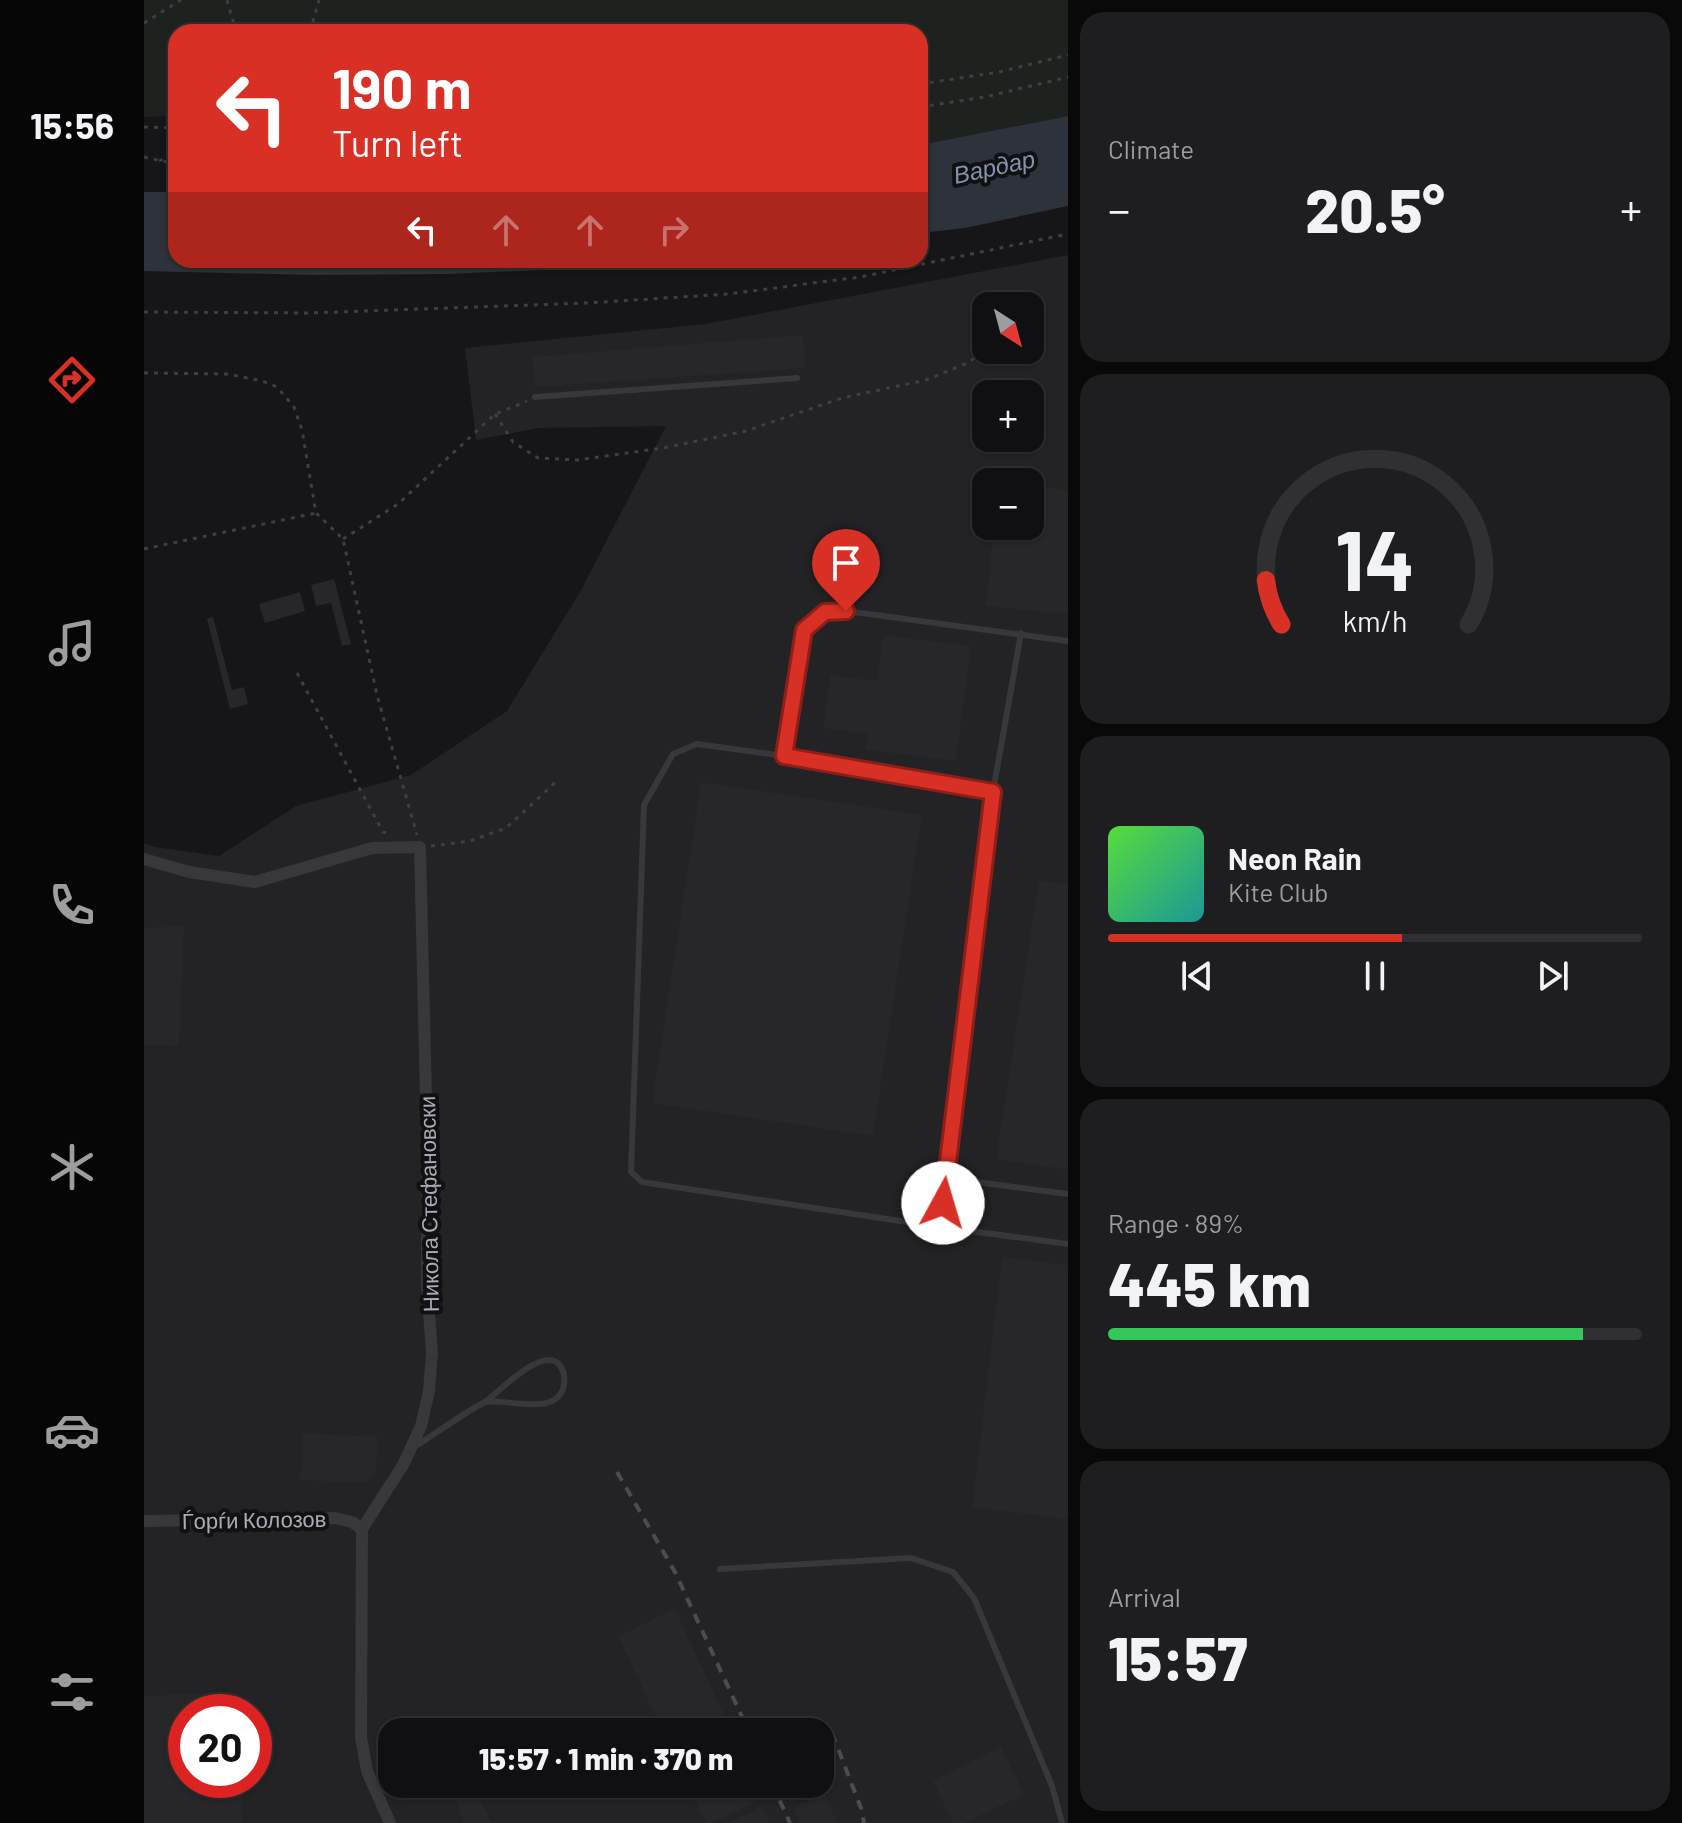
<!DOCTYPE html>
<html lang="en">
<head>
<meta charset="utf-8">
<style>
  :root { --surface:#101012; --page:#1e1e20; --text:#f1f3f6; --muted:#9c9d9f; --line:#303032; --accent:#d93025 }
  body { margin:0; font-family:Barlow,sans-serif; background:var(--page); color:var(--text); height:100vh; display:flex; flex-direction:column; font-size:30px; white-space:nowrap }
  * { box-sizing:border-box; margin:0 }
  p { font-size:26px; color:var(--muted) }
  .icon { flex:none; width:44px; height:44px; fill:none; stroke:currentColor; stroke-width:2; stroke-linecap:round; stroke-linejoin:round }
  .map { position:relative; flex:1; overflow:hidden }
  .drawer { display:flex; flex-direction:column; gap:12px; padding:12px; background:#09090a; width:614px }
  .drawer>* { flex:none }
  .banner { position:absolute; left:24px; top:24px; width:760px; height:244px; border-radius:24px; box-shadow:0 2px 6px #0004,0 0 0 2px var(--line); background:#d93025; color:#fff; overflow:hidden }
  .needle { width:52px; rotate:144deg }
  .buttons { position:absolute; left:828px; top:292px; display:grid; gap:16px }
  .buttons a { display:grid; place-items:center; width:72px; height:72px; border-radius:16px; background:var(--surface); box-shadow:0 2px 6px #0004,0 0 0 2px var(--line); font-size:40px }
  .speed { position:absolute; left:24px; top:1694px; display:flex; gap:16px; font-size:40px; font-weight:700; text-align:center }
  .speed>* { display:grid; place-content:center; width:104px; height:104px; border-radius:50%; background:var(--surface); box-shadow:0 2px 6px #0004,0 0 0 2px var(--line); line-height:1 }
  .speed .limit { border:12px solid #d22; background:#fff; color:#111 }
  .pin { position:absolute; display:grid; place-items:center; width:68px; height:68px; color:#fff; margin:-82px -34px; border-radius:50% 50% 50% 0; rotate:-45deg; box-shadow:0 0 8px #0007 }
  .pin .icon { rotate:45deg }
  .me { position:absolute; width:88px; margin:-44px; rotate:6deg; stroke-linejoin:round; filter:drop-shadow(0 0 6px #0008) }
  .turn { display:flex; align-items:center; gap:28px; height:168px; padding:0 32px; font-size:36px }
  .turn .icon { width:104px; height:104px; stroke-width:2.5 }
  .turn b { display:block; font-size:56px; line-height:68px }
  .lanes { display:flex; align-items:center; height:76px; padding:0 32px; background:#0003; justify-content:center; gap:40px; direction:ltr }
  .lanes .off { opacity:.35 }
  .big { font-size:60px; font-weight:800; line-height:1.1 }
  .drawer .widget { flex:1; display:flex; flex-direction:column; justify-content:center; gap:12px; min-width:0; padding:0 28px; border-radius:24px; background:var(--page) }
  .drawer .dial { align-items:center; gap:0 }
  .dial svg { height:208px; overflow:visible; fill:none; stroke:var(--line); stroke-width:7; stroke-linecap:round; text-anchor:middle }
  .dial text { fill:var(--text); stroke:none }
  .song { display:flex; align-items:center; gap:24px }
  .cover { width:96px; height:96px; border-radius:12px; background:linear-gradient(135deg,hsl(110 70% 55%),hsl(180 70% 35%)) }
  .played { height:8px; border-radius:4px; background:linear-gradient(90deg,var(--accent) 55%,var(--line) 55%) }
  .keys { display:flex; justify-content:space-around; direction:ltr }
  .heat { display:flex; justify-content:space-between; align-items:center; font-size:44px; direction:ltr }
  .charge { height:12px; border-radius:6px; background:linear-gradient(90deg,#34c759 89%,var(--line) 0) }
  .trip { position:absolute; left:234px; top:1718px; width:456px; height:80px; border-radius:24px; background:var(--surface); box-shadow:0 2px 6px #0004,0 0 0 2px var(--line); font-weight:800; line-height:80px; text-align:center }
  main { display:flex; flex:1; min-height:0 }
  .tab-bar { display:flex; flex-direction:column; width:144px; justify-content:space-around; align-items:center; background:#060607; color:var(--muted) }
  .tab-bar .icon { width:56px; height:56px }
  .tab-bar .active { color:var(--accent) }
  .tab-bar b { font-size:36px; color:var(--text) }
  .map>svg:first-child { display:block }
</style>
</head>
<body>
<main>
<nav class="tab-bar">
<b>15:56</b>
<svg class="icon active" aria-label="directions" viewBox="0 0 24 24"><path d="M12 3l9 9-9 9-9-9zM9 14v-3h6M13 9l2 2-2 2"/></svg>
<svg class="icon" aria-label="music" viewBox="0 0 24 24"><path d="M9 18V5l10-2v13"/><circle cx="6" cy="18" r="3"/><circle cx="16" cy="16" r="3"/></svg>
<svg class="icon" aria-label="phone" viewBox="0 0 24 24"><path d="M5 4h4l2 5-3 2q2 4 5 5l2-3 5 2v4C11 20 4 13 5 4z"/></svg>
<svg class="icon" aria-label="climate" viewBox="0 0 24 24"><path d="M12 3v18M4 7l16 10M4 17L20 7"/></svg>
<svg class="icon" aria-label="car" viewBox="0 0 24 24"><path d="M5 17H2v-5l4-1 3-4h7l3 4 3 1v5h-3M9 17h6M6 11h13"/><circle cx="7" cy="17" r="2"/><circle cx="17" cy="17" r="2"/></svg>
<svg class="icon" aria-label="filters" viewBox="0 0 24 24"><path d="M4 7h16M4 17h16"/><circle cx="9" cy="7" r="2"/><circle cx="15" cy="17" r="2"/></svg>
</nav>
<div class="map">
<svg width="924" height="1823" viewBox="0 0 924 1823">
  <rect width="100%" height="100%" fill="#161618"/>
  <path fill="#232224" fill-rule="evenodd" d="M 924,255 L 924,1823 L 0,1823 L 0,843 L 11,847 L 75,856 L 152,806 L 267,775 L 363,711 L 436,592 L 522,426 L 394,428 L 332,440 L 321,348 L 562,324 ZM 842,306 L 886,306 L 886,350 L 842,350 ZM 842,394 L 886,394 L 886,438 L 842,438 ZM 842,482 L 886,482 L 886,526 L 842,526 ZM 42,1712 L 110,1712 L 110,1780 L 42,1780 ZM 248,1732 L 676,1732 L 676,1784 L 248,1784 Z"/>
  <path fill="#1d221f" d="M 0,0 L 924,0 L 924,116 L 776,145 L 776,32 L 32,32 L 32,116 L 0,117 Z"/>
  <g fill="#2e323a">
    <path d="M 924,116 L 924,206 L 821,228 L 776,233 L 776,145 Z"/>
    <path d="M 0,192 L 32,192 L 32,260 L 559,260 L 497,266 L 302,274 L 169,275 L 0,271 Z"/>
  </g>
  <g fill="#272628">
    <path d="M 659,335 L 662,368 L 390,387 L 388,357 Z"/>
    <path d="M 886,486 L 924,490 L 924,614 L 842,606 L 850,526 L 886,526 Z"/>
    <path d="M 190,579 L 207,644 L 198,646 L 187,603 L 172,606 L 167,585 Z"/>
    <path d="M 156,592 L 161,611 L 121,623 L 115,604 Z"/>
    <path d="M 69,617 L 88,690 L 100,687 L 104,704 L 86,709 L 63,619 Z"/>
    <path d="M 739,635 L 827,646 L 812,761 L 722,750 L 724,734 L 679,728 L 686,675 L 733,681 Z"/>
    <path d="M 557,782 L 778,815 L 729,1136 L 508,1103 Z"/>
    <path d="M 895,880 L 924,885 L 924,1170 L 852,1159 Z"/>
    <path d="M 40,926 L 35,1046 L 0,1045 L 0,928 Z"/>
    <path d="M 858,1257 L 924,1265 L 924,1519 L 828,1507 Z"/>
    <path d="M 159,1433 L 234,1437 L 232,1473 L 222,1483 L 156,1480 Z"/>
    <path d="M 531,1609 L 588,1732 L 519,1732 L 474,1636 Z"/>
    <path d="M 94,1692 L 95,1712 L 42,1712 L 42,1780 L 98,1780 L 99,1823 L 0,1823 L 0,1696 Z"/>
    <path d="M 857,1747 L 880,1794 L 821,1823 L 809,1823 L 789,1781 Z"/>
    <path d="M 305,1784 L 328,1784 L 348,1823 L 320,1823 Z"/>
    <path d="M 543,1784 L 613,1784 L 619,1798 L 568,1823 L 562,1823 Z"/>
    <path d="M 633,1784 L 658,1784 L 637,1793 Z"/>
    <path d="M 681,1794 L 693,1823 L 655,1823 L 649,1808 Z"/>
    <path d="M 618,1807 L 626,1823 L 585,1823 Z"/>
  </g>
  <g fill="none" stroke-linecap="round" stroke-linejoin="round">
    <g stroke="#3e3e43" stroke-width="3" stroke-dasharray="4 6" stroke-linecap="butt">
      <path d="M 83,0 L 92,32"/>
      <path d="M 0,23 L 37,0"/>
      <path d="M 166,32 L 175,0"/>
      <path d="M 776,84 L 855,72 L 924,55"/>
      <path d="M 776,107 L 841,97 L 924,77"/>
      <path d="M 0,127 L 32,128"/>
      <path d="M 0,157 L 32,164"/>
      <path d="M 15,161 L 32,153"/>
      <path d="M 0,312 L 166,313 L 443,303 L 584,294 L 716,277 L 924,234"/>
      <path d="M 0,373 L 84,374 L 118,381 L 133,387 L 150,407 L 158,430 L 172,513 L 199,539 L 233,695 L 273,835"/>
      <path d="M 351,414 L 369,442 L 394,458 L 433,460 L 519,448 L 602,431 L 698,398 L 782,380 L 821,364 L 844,350"/>
      <path d="M 199,539 L 254,504 L 351,414 L 383,401"/>
      <path d="M 0,549 L 172,513"/>
      <path d="M 153,673 L 239,832 L 243,833"/>
      <path d="M 287,846 L 326,841 L 362,828 L 414,780"/>
    </g>
    <g stroke="#38373c" stroke-width="6">
      <path d="M 391,397 L 653,378"/>
      <path d="M 877,633 L 849,792 L 796,1227 L 924,1244"/>
      <path d="M 640,756 L 660,630 L 681,612 L 702,611 L 924,641"/>
      <path d="M 802,1178 L 924,1194"/>
      <path d="M 796,1227 L 498,1182 L 487,1172 L 500,805 L 529,754 L 553,744 L 640,756 L 849,792"/>
      <path d="M 269,1448 C 282,1440 331,1405 342,1402 C 362,1398 414,1418 420,1385 C 421,1379 420,1372 417,1367 C 402,1342 356,1391 341,1402"/>
      <path d="M 576,1569 L 767,1558 L 809,1572 L 830,1598 L 908,1786 L 918,1823"/>
    </g>
    <g stroke="#38373c" stroke-width="12">
      <path d="M 0,859 L 45,872 L 111,882 L 228,848 L 276,847 L 283,1141 L 283,1285 L 288,1353 L 285,1391 L 277,1426 L 259,1465 L 218,1529 L 217,1737 L 223,1771 L 246,1823"/>
      <path d="M 0,1521 L 191,1518 L 208,1522 L 218,1529"/>
    </g>
    <g stroke="#4b4b51" stroke-width="4" stroke-dasharray="10 8" stroke-linecap="butt">
      <path d="M 473,1472 L 531,1572 L 605,1732"/>
      <path d="M 688,1733 L 717,1808 L 720,1823"/>
      <path d="M 628,1784 L 646,1823"/>
    </g>
  </g>
  <g fill="none" stroke-linecap="round" stroke-linejoin="round">
    <defs>
      <path id="route" d="M 702,611 L 681,612 L 660,630 L 640,756 L 849,792 L 799,1203"/>
    </defs>
    <use href="#route" stroke="#8d1f18" stroke-width="20"/>
    <use href="#route" stroke="#d93025" stroke-width="14"/>
  </g>
  <g text-anchor="middle" dominant-baseline="central" stroke-width="8" stroke-linejoin="round" paint-order="stroke">
    <g font-size="22" fill="#aaabb6" stroke="#111113">
      <text transform="translate(284 1204) rotate(-91)">Никола Стефановски</text>
      <text transform="translate(110 1519) rotate(-1)">Ѓорѓи Колозов</text>
    </g>
    <g font-size="24" font-style="italic" fill="#8591ad" stroke="#111113">
      <text transform="translate(850 166) rotate(-12)">Вардар</text>
    </g>
  </g>
</svg>
<div class="buttons">
<a><svg class="needle" viewBox="-14 -14 28 28"><path d="M0-13l5 13h-10z" fill="#e53935"/><path d="M0 13l5-13h-10z" fill="#9c9d9f"/></svg></a>
<a>+</a>
<a>−</a>
</div>
<div class="speed"><div class="limit">20</div></div>
<div class="pin" style="left:702px;top:611px;background:#d93025"><svg class="icon" aria-label="arrive" viewBox="0 0 24 24"><path d="M6 21V4h12l-3 4 3 4H6"/></svg></div>
<svg class="me" style="left:799px;top:1203px" viewBox="-20 -20 40 40"><circle r="19" fill="#fff"/><path d="M0-13L10 11 0 6-10 11z" fill="#d93025"/></svg>
<div class="trip">15:57 · 1 min · 370 m</div>
<div class="banner">
<div class="turn"><svg class="icon" aria-label="left" viewBox="0 0 24 24"><path d="M17 20v-9H6M10 6l-5 5 5 5"/></svg><div><b>190 m</b>Turn left</div></div>
<div class="lanes"><svg class="icon" aria-label="left" viewBox="0 0 24 24"><path d="M17 20v-9H6M10 6l-5 5 5 5"/></svg><svg class="icon off" aria-label="ahead" viewBox="0 0 24 24"><path d="M12 20V5M6 11l6-6 6 6"/></svg><svg class="icon off" aria-label="ahead" viewBox="0 0 24 24"><path d="M12 20V5M6 11l6-6 6 6"/></svg><svg class="icon off" aria-label="right" viewBox="0 0 24 24"><path d="M7 20v-9h11M14 6l5 5-5 5"/></svg></div>
</div>
</div>
<section class="drawer">
<div class="widget"><p>Climate</p>
<div class="heat"><a>−</a><b class="big">20.5°</b><a>+</a></div>
</div>
<div class="widget dial"><svg viewBox="0 0 100 80">
<path d="M14 69A42 42 0 1 1 86 69"/>
<path d="M14 69A42 42 0 0 1 8 52" stroke="#d93025"/>
<text x="50" y="56" font-size="32" font-weight="700">14</text>
<text x="50" y="72" font-size="11">km/h</text>
</svg></div>
<div class="widget">
<div class="song"><i class="cover"></i><div><b>Neon Rain</b><p>Kite Club</p></div></div>
<div class="played"></div>
<div class="keys"><svg class="icon" aria-label="previous" viewBox="0 0 24 24"><path d="M18 5L8 12l10 7zM5 5v14"/></svg><svg class="icon" aria-label="pause" viewBox="0 0 24 24"><path d="M8 5v14M16 5v14"/></svg><svg class="icon" aria-label="next" viewBox="0 0 24 24"><path d="M6 5l10 7-10 7zM19 5v14"/></svg></div>
</div>
<div class="widget"><p>Range · 89%</p><b class="big">445 km</b><div class="charge"></div></div>
<div class="widget"><p>Arrival</p><b class="big">15:57</b></div>
</section>
</main>
</body>
</html>
